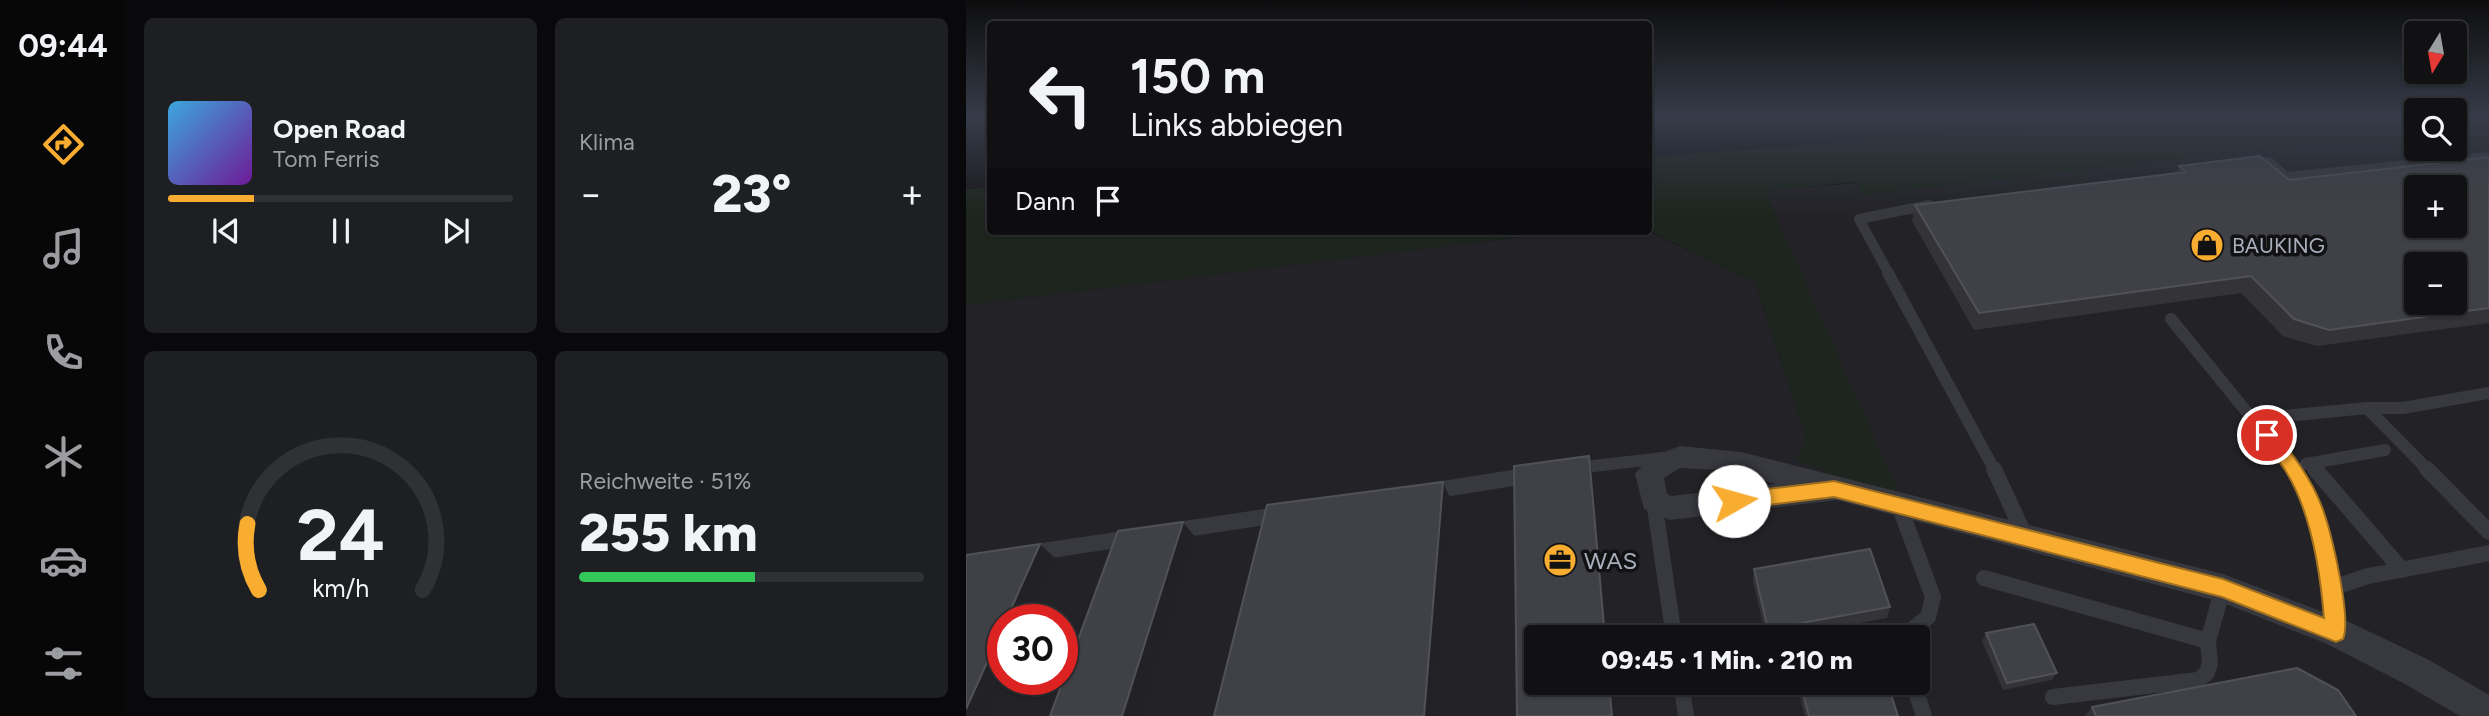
<!DOCTYPE html>
<html lang="de">
<head>
<meta charset="utf-8">
<style>
  :root { --surface:#111114; --page:#1e1f22; --text:#f1f3f6; --muted:#9c9da0; --line:#303134; --accent:#f8ac30 }
  body { margin:0; font-family:Figtree,sans-serif; background:var(--page); color:var(--text); height:100vh; display:flex; flex-direction:column; font-size:26px; white-space:nowrap }
  * { box-sizing:border-box; margin:0 }
  p { font-size:23px; color:var(--muted) }
  .icon { flex:none; width:38px; height:38px; fill:none; stroke:currentColor; stroke-width:2; stroke-linecap:round; stroke-linejoin:round }
  .map { position:relative; flex:1; overflow:hidden }
  .details { display:flex; flex-direction:column; gap:18px; padding:18px; background:#09090b; width:840px }
  .details>* { flex:none }
  .guide { position:absolute; left:21px; top:21px; width:665px; height:214px; border-radius:7px; box-shadow:0 2px 5px #0004,0 0 0 2px var(--line); background:#111114; color:var(--text); overflow:hidden }
  .needle { width:46px; rotate:191deg }
  .buttons { position:absolute; left:1438px; top:21px; display:grid; gap:14px }
  .buttons a { display:grid; place-items:center; width:63px; height:63px; border-radius:7px; background:var(--surface); box-shadow:0 2px 5px #0004,0 0 0 2px var(--line); font-size:35px }
  .speed { position:absolute; left:21px; top:604px; display:flex; gap:14px; font-size:35px; font-weight:700; text-align:center }
  .speed>* { display:grid; place-content:center; width:91px; height:91px; border-radius:50%; background:var(--surface); box-shadow:0 2px 5px #0004,0 0 0 2px var(--line); line-height:1 }
  .speed .limit { border:10px solid #d22; background:#fff; color:#111 }
  .pin { position:absolute; display:grid; place-items:center; width:60px; height:60px; color:#fff; margin:-30px; border:4px solid #fff; border-radius:50%; box-shadow:0 2px 7px #0007 }
  .me { position:absolute; width:77px; margin:-38px; rotate:83deg; stroke-linejoin:round; filter:drop-shadow(0 0 5px #0008) }
  .turn { display:flex; align-items:center; gap:24px; height:147px; padding:0 28px; font-size:32px }
  .turn .icon { width:91px; height:91px; stroke-width:2.5 }
  .turn b { display:block; font-size:49px; line-height:60px }
  .then { display:flex; align-items:center; height:66px; padding:0 28px; background:#0003; gap:14px; font-size:26px }
  .big { font-size:52px; font-weight:800; line-height:1.1 }
  .details .tile { flex:1; display:flex; flex-direction:column; justify-content:center; gap:10px; min-width:0; padding:0 24px; border-radius:10px; background:var(--page) }
  .details .dial { align-items:center; gap:0 }
  .dial svg { height:182px; overflow:visible; fill:none; stroke:var(--line); stroke-width:7; stroke-linecap:round; text-anchor:middle }
  .dial text { fill:var(--text); stroke:none }
  .song { display:flex; align-items:center; gap:21px }
  .cover { width:84px; height:84px; border-radius:10px; background:linear-gradient(135deg,hsl(200 70% 55%),hsl(280 70% 35%)) }
  .played { height:7px; border-radius:4px; background:linear-gradient(90deg,var(--accent) 25%,var(--line) 25%) }
  .keys { display:flex; justify-content:space-around; direction:ltr }
  .heat { display:flex; justify-content:space-between; align-items:center; font-size:38px; direction:ltr }
  .charge { height:10px; border-radius:5px; background:linear-gradient(90deg,#34c759 51%,var(--line) 0) }
  .details .tiles { flex:1; display:grid; gap:18px; grid-template-columns:repeat(2,1fr) }
  .trip { position:absolute; left:558px; top:625px; width:406px; height:70px; border-radius:7px; background:var(--surface); box-shadow:0 2px 5px #0004,0 0 0 2px var(--line); font-weight:800; line-height:70px; text-align:center }
  main { display:flex; flex:1; min-height:0 }
  .menu { display:flex; flex-direction:column; width:126px; justify-content:space-around; align-items:center; background:#070708; color:var(--muted) }
  .menu .icon { width:49px; height:49px }
  .menu .selected { color:var(--accent) }
  .menu b { font-size:32px; color:var(--text) }
  .map>svg:first-child { display:block }
</style>
</head>
<body>
<main>
<nav class="menu">
<b>09:44</b>
<svg class="icon selected" aria-label="directions" viewBox="0 0 24 24"><path d="M12 3l9 9-9 9-9-9zM9 14v-3h6M13 9l2 2-2 2"/></svg>
<svg class="icon" aria-label="music" viewBox="0 0 24 24"><path d="M9 18V5l10-2v13"/><circle cx="6" cy="18" r="3"/><circle cx="16" cy="16" r="3"/></svg>
<svg class="icon" aria-label="phone" viewBox="0 0 24 24"><path d="M5 4h4l2 5-3 2q2 4 5 5l2-3 5 2v4C11 20 4 13 5 4z"/></svg>
<svg class="icon" aria-label="climate" viewBox="0 0 24 24"><path d="M12 3v18M4 7l16 10M4 17L20 7"/></svg>
<svg class="icon" aria-label="car" viewBox="0 0 24 24"><path d="M5 17H2v-5l4-1 3-4h7l3 4 3 1v5h-3M9 17h6M6 11h13"/><circle cx="7" cy="17" r="2"/><circle cx="17" cy="17" r="2"/></svg>
<svg class="icon" aria-label="filters" viewBox="0 0 24 24"><path d="M4 7h16M4 17h16"/><circle cx="9" cy="7" r="2"/><circle cx="15" cy="17" r="2"/></svg>
</nav>
<section class="details">
<div class="tiles">
<div class="tile">
<div class="song"><i class="cover"></i><div><b>Open Road</b><p>Tom Ferris</p></div></div>
<div class="played"></div>
<div class="keys"><svg class="icon" aria-label="previous" viewBox="0 0 24 24"><path d="M18 5L8 12l10 7zM5 5v14"/></svg><svg class="icon" aria-label="pause" viewBox="0 0 24 24"><path d="M8 5v14M16 5v14"/></svg><svg class="icon" aria-label="next" viewBox="0 0 24 24"><path d="M6 5l10 7-10 7zM19 5v14"/></svg></div>
</div>
<div class="tile"><p>Klima</p>
<div class="heat"><a>−</a><b class="big">23°</b><a>+</a></div>
</div>
<div class="tile dial"><svg viewBox="0 0 100 80">
<path d="M14 69A42 42 0 1 1 86 69"/>
<path d="M14 69A42 42 0 0 1 9 40" stroke="#f8ac30"/>
<text x="50" y="56" font-size="32" font-weight="700">24</text>
<text x="50" y="72" font-size="11">km/h</text>
</svg></div>
<div class="tile"><p>Reichweite · 51%</p><b class="big">255 km</b><div class="charge"></div></div>
</div>
</section>
<div class="map">
<svg width="1523" height="716" viewBox="0 0 1523 716">
  <rect width="100%" height="100%" fill="#17171a"/>
  <path fill="#232327" fill-rule="evenodd" d="M 1350,144 L 1523,150 L 1523,716 L 0,716 L 0,305 L 602,231 L 682,231 L 789,282 L 840,438 L 876,479 L 798,191 ZM 1451,187 L 1489,187 L 1489,226 L 1451,226 ZM 1451,264 L 1489,264 L 1489,303 L 1451,303 ZM 37,620 L 96,620 L 96,679 L 37,679 ZM 570,637 L 952,637 L 952,682 L 570,682 Z"/>
  <g fill="#1d251e">
    <path d="M 1242,116 L 1451,116 L 1451,147 L 1350,144 L 897,195 L 890,182 L 799,191 L 932,491 L 876,479 L 829,459 L 840,438 L 789,282 L 683,231 L 683,157 Z"/>
    <path d="M 1489,116 L 1523,116 L 1523,150 L 1489,149 Z"/>
    <path d="M 24,188 L 24,231 L 602,231 L 0,305 L 0,189 Z"/>
  </g>
  <g fill="none" stroke-linecap="round" stroke-linejoin="round">
    <g stroke="#38393f" stroke-width="10">
      <path d="M 1287,164 L 1303,162 L 1320,177 L 1523,157"/>
      <path d="M 923,274 L 893,219 L 963,205"/>
    </g>
    <g stroke="#38393f" stroke-width="12">
      <path d="M 922,273 L 1029,471"/>
      <path d="M 1205,319 L 1329,471"/>
      <path d="M 1401,408 L 1463,471"/>
      <path d="M 1288,419 L 1401,408 L 1437,408 L 1523,393"/>
      <path d="M 1344,463 L 1351,471"/>
      <path d="M 1340,464 L 1419,450"/>
      <path d="M 610,468 L 697,458"/>
    </g>
    <g stroke="#38393f" stroke-width="16">
      <path d="M 1028,469 L 1059,536"/>
      <path d="M 1328,469 L 1347,507 L 1366,588"/>
      <path d="M 1349,469 L 1436,570"/>
      <path d="M 1461,469 L 1523,532"/>
      <path d="M 465,491 L 565,475"/>
      <path d="M 688,501 L 708,637"/>
      <path d="M 933,505 L 967,597 L 962,617 L 937,637"/>
      <path d="M 206,531 L 312,515"/>
      <path d="M 64,553 L 164,538"/>
      <path d="M 1018,578 L 1242,641"/>
      <path d="M 1370,632 L 1366,588 L 1402,576 L 1523,553"/>
      <path d="M 715,682 L 720,716"/>
      <path d="M 947,682 L 958,716"/>
      <path d="M 1087,697 L 1232,680 L 1241,673 L 1244,663 L 1242,641 L 1257,588"/>
    </g>
    <path fill="#38393f" fill-rule="evenodd" d="M 714,446 L 775,452 L 1257,574 L 1381,621 L 1463,660 L 1523,695 L 1523,716 L 1494,716 L 1439,684 L 1359,643 L 1255,602 L 871,500 L 704,520 L 678,509 L 669,474 L 683,458 ZM 714,468 L 751,470 L 811,484 L 705,496 L 701,494 L 698,478 Z"/>
  </g>
  <g fill="#333338">
    <path d="M 1523,157 L 1523,323 L 1351,346 L 1317,336 L 1275,293 L 1008,330 L 946,221 L 949,205 L 1210,173 L 1213,166 L 1323,180 Z"/>
    <path d="M 788,569 L 924,607 L 921,618 L 817,637 L 800,637 L 787,581 Z"/>
    <path d="M 1020,633 L 1091,673 L 1086,680 L 1037,690 L 1016,641 Z"/>
    <path d="M 832,682 L 921,682 L 932,716 L 839,716 L 831,687 Z"/>
    <path d="M 1126,707 L 1390,716 L 1119,716 Z"/>
  </g>
  <g fill="#222226">
    <path d="M 623,456 L 626,472 L 641,637 L 639,637 Z"/>
    <path d="M 477,482 L 484,498 L 468,716 L 458,716 Z"/>
    <path d="M 217,522 L 230,538 L 177,716 L 156,716 Z"/>
    <path d="M 74,544 L 91,560 L 66,620 L 40,620 Z"/>
    <path d="M 37,627 L 37,679 L 40,679 L 24,716 L 0,716 L 0,709 Z"/>
    <path d="M 643,682 L 645,682 L 648,716 L 646,716 Z"/>
  </g>
  <g fill="#404146" stroke="#505258" stroke-width="2" fill-rule="evenodd">
    <path d="M 1294,156 L 1323,180 L 1523,157 L 1523,308 L 1363,330 L 1328,319 L 1285,276 L 1013,313 L 949,205 L 1220,172 L 1213,166 ZM 1451,187 L 1489,187 L 1489,226 L 1451,226 ZM 1451,264 L 1489,264 L 1489,303 L 1451,303 Z"/>
    <path d="M 623,456 L 639,637 L 570,637 L 570,682 L 643,682 L 646,716 L 551,716 L 548,466 Z"/>
    <path d="M 477,482 L 458,716 L 248,716 L 301,505 Z"/>
    <path d="M 217,522 L 156,716 L 84,716 L 152,531 Z"/>
    <path d="M 74,544 L 40,620 L 37,620 L 37,627 L 0,709 L 0,555 Z"/>
    <path d="M 904,549 L 924,607 L 802,629 L 788,569 Z"/>
    <path d="M 1068,624 L 1091,673 L 1041,683 L 1020,633 Z"/>
    <path d="M 1331,668 L 1372,690 L 1390,716 L 1130,716 L 1126,707 Z"/>
    <path d="M 834,682 L 921,682 L 932,716 L 843,716 Z"/>
  </g>
  <linearGradient id="sky" x2="0" y2="1"><stop stop-color="#0d0d0e"/><stop offset="0.54" stop-color="#363c49"/><stop offset="1" stop-color="#363c49" stop-opacity="0"/></linearGradient>
  <rect width="1523" height="216" fill="url(#sky)"/>
  <path fill="#f8ac30" stroke="#a1701f" stroke-width="2" d="M 1301,428 L 1307,430 C 1326,453 1345,478 1356,507 C 1365,531 1386,618 1377,639 L 1370,642 L 1256,597 L 868,497 L 768,509 L 762,507 L 759,501 L 762,496 L 768,493 L 868,481 L 1257,579 L 1358,618 C 1354,569 1345,511 1319,470 C 1311,457 1299,448 1292,435 Z"/>
  <defs>
    <symbol id="shop-disc" viewBox="-11 -11 22 22"><circle r="9.5" fill="#f8ac30" stroke="#121215"/><path d="M-5-2.5h2.3a2.7 3.5 0 0 1 5.4 0H5L5.5 6h-11ZM-1.5-2.5h3a1.5 2.3 0 0 0-3 0Z" fill="#111"/></symbol>
    <symbol id="office-disc" viewBox="-11 -11 22 22"><circle r="9.5" fill="#f8ac30" stroke="#121215"/><path d="M-6-3h4V-5.5h4V-3h4V5H-6ZM-1-4.5V-3h2v-1.5ZM-6 0V1H6V0Z" fill="#111"/></symbol>
  </defs>
  <g fill-rule="evenodd">
    <use href="#shop-disc" x="1222" y="226" width="38" height="38"/>
    <use href="#office-disc" x="575" y="541" width="38" height="38"/>
  </g>
  <g text-anchor="middle" dominant-baseline="central" stroke-width="7" stroke-linejoin="round" paint-order="stroke">
    <g font-size="21" fill="#a9afba" stroke="#121215" text-anchor="start">
      <text x="1266" y="245">BAUKING</text>
    </g>
    <g font-size="24" fill="#a9afba" stroke="#121215" text-anchor="start">
      <text x="618" y="560">WAS</text>
    </g>
  </g>
</svg>
<div class="buttons">
<a><svg class="needle" viewBox="-14 -14 28 28"><path d="M0-13l5 13h-10z" fill="#e53935"/><path d="M0 13l5-13h-10z" fill="#9c9da0"/></svg></a>
<a><svg class="icon" aria-label="search" viewBox="0 0 24 24"><circle cx="10" cy="10" r="6"/><path d="M15 15l6 6"/></svg></a>
<a>+</a>
<a>−</a>
</div>
<div class="speed"><div class="limit">30</div></div>
<div class="pin" style="left:1301px;top:435px;background:#d93025"><svg class="icon" aria-label="arrive" viewBox="0 0 24 24"><path d="M6 21V4h12l-3 4 3 4H6"/></svg></div>
<svg class="me" style="left:768px;top:501px" viewBox="-20 -20 40 40"><circle r="19" fill="#fff"/><path d="M0-13L10 11 0 6-10 11z" fill="#f8ac30"/></svg>
<div class="trip">09:45 · 1 Min. · 210 m</div>
<div class="guide">
<div class="turn"><svg class="icon" aria-label="left" viewBox="0 0 24 24"><path d="M17 20v-9H6M10 6l-5 5 5 5"/></svg><div><b>150 m</b>Links abbiegen</div></div>
<div class="then">Dann<svg class="icon" aria-label="arrive" viewBox="0 0 24 24"><path d="M6 21V4h12l-3 4 3 4H6"/></svg></div>
</div>
</div>
</main>
</body>
</html>
